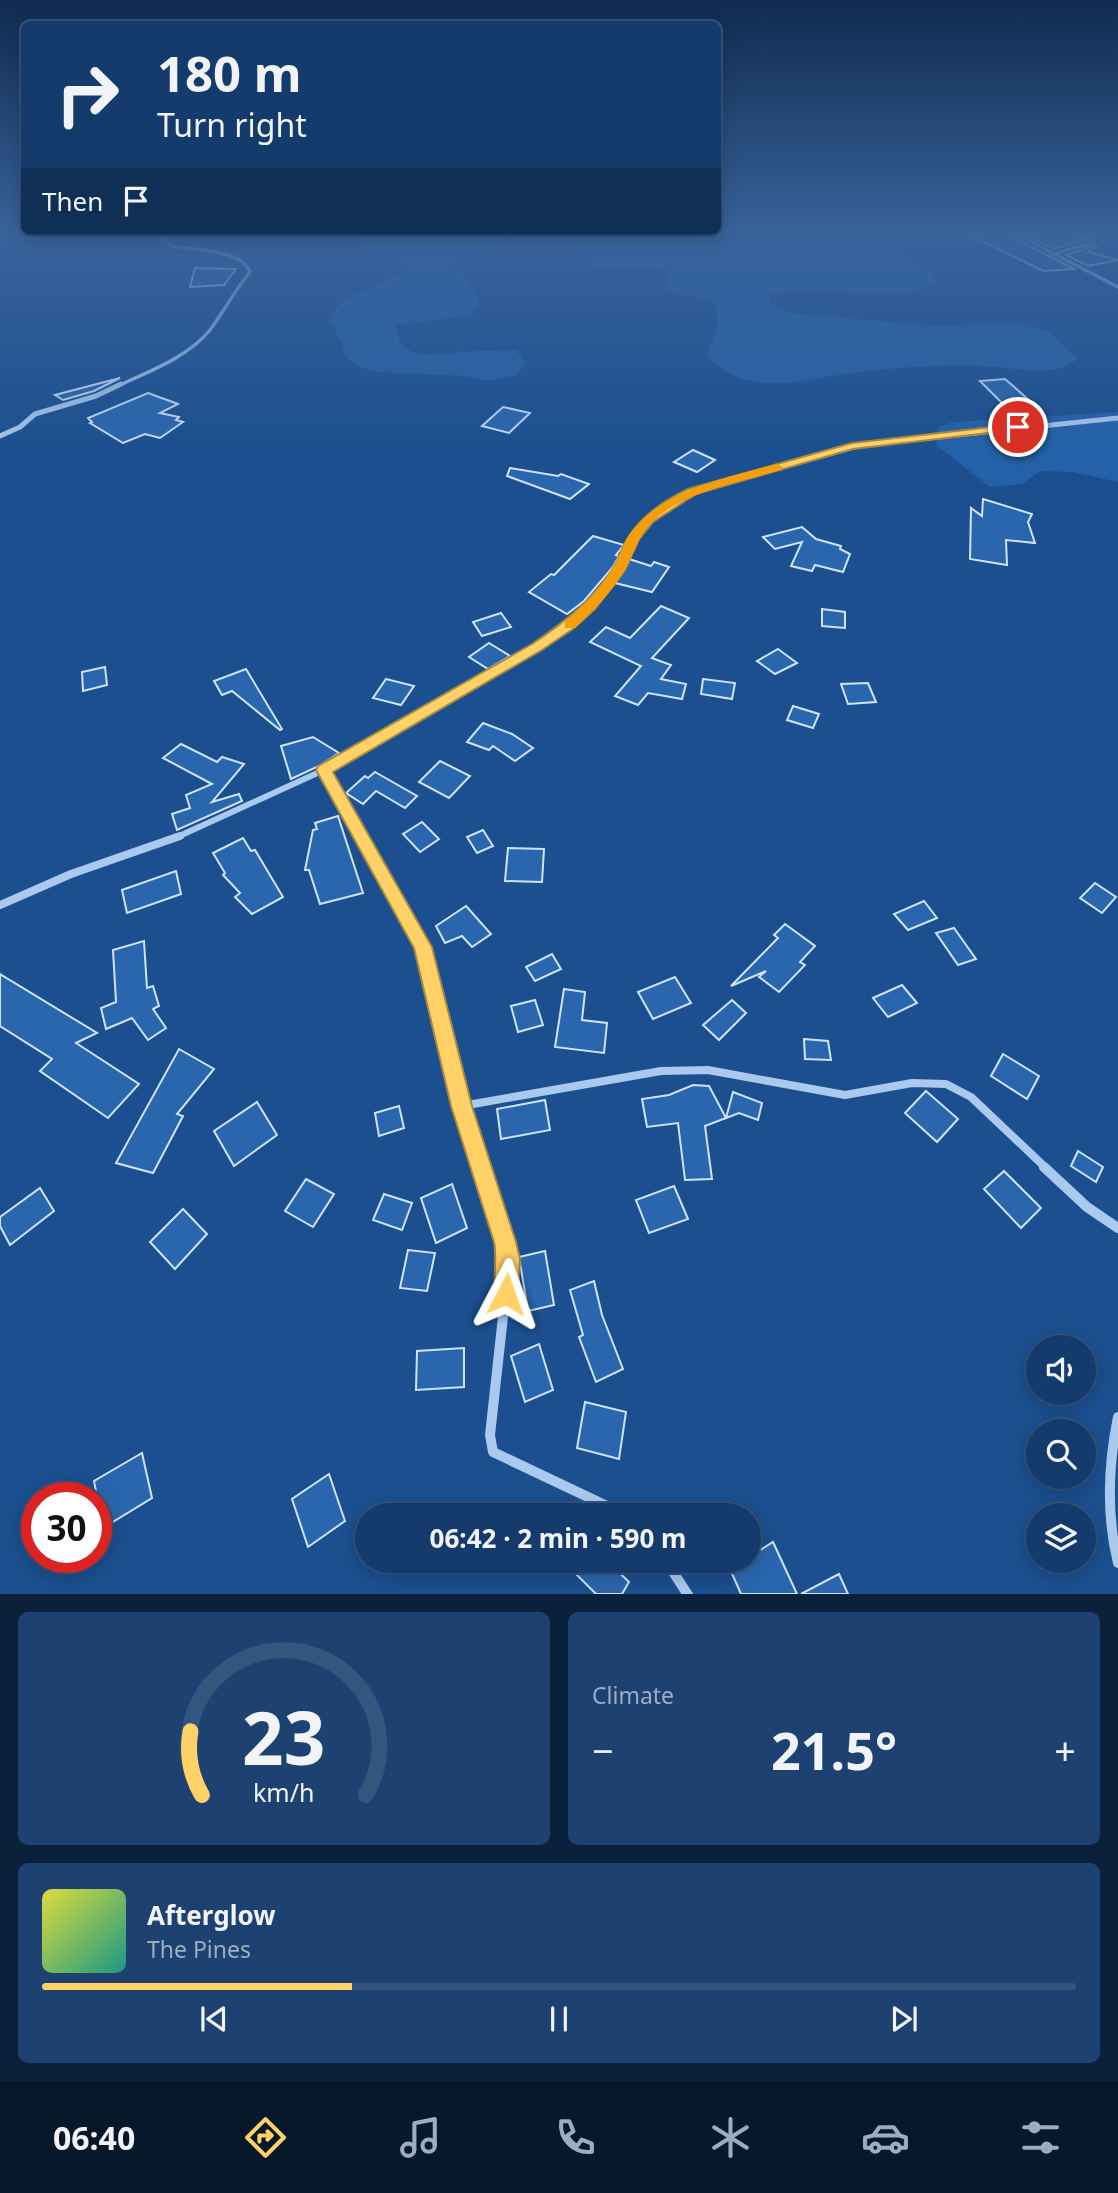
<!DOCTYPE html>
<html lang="en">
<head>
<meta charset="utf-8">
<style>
  :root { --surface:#143b6b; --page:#1d4271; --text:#f1f3f6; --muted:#9dadc1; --line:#33557e; --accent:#ffd166 }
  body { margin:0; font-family:"Noto Sans",sans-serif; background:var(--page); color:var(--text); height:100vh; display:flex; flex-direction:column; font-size:26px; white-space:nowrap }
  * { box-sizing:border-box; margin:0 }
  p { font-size:23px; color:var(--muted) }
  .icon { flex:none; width:38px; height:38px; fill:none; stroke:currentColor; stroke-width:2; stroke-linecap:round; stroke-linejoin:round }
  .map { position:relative; height:1594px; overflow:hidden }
  .panel { display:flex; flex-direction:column; gap:18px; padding:18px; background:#0b203b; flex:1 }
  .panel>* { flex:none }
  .hud { position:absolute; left:21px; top:21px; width:700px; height:214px; border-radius:10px; box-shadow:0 4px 18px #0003,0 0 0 2px var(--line); background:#143b6b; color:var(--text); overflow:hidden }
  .tools { position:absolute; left:1026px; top:1335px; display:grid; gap:14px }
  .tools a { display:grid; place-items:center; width:70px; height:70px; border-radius:50%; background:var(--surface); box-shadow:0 4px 18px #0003,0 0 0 2px var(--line); font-size:35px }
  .speed { position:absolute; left:21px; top:1482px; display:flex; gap:14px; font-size:35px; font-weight:700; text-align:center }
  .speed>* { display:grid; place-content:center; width:91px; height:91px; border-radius:50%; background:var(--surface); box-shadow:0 4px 18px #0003,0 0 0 2px var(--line); line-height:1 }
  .speed .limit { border:10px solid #d22; background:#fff; color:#111 }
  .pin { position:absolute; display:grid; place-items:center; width:60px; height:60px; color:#fff; margin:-30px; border:4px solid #fff; border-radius:50%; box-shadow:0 2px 7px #0007 }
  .me { position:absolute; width:77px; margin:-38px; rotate:4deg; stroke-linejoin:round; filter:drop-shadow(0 0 5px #0008) }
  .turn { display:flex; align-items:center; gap:24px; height:147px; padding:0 21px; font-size:32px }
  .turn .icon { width:91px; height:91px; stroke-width:2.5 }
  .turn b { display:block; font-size:49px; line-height:60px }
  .then { display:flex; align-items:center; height:66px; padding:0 21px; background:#0003; gap:14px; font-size:26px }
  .big { font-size:52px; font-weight:700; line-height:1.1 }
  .panel .card { flex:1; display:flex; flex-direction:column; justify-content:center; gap:10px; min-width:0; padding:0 24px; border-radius:10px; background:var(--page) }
  .panel .dial { align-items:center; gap:0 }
  .dial svg { height:182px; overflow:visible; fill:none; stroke:var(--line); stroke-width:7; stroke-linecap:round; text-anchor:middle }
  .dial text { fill:var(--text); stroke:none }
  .song { display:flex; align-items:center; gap:21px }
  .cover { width:84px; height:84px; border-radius:10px; background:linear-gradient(135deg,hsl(60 70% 55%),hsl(170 70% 35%)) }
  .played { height:7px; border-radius:4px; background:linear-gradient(90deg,var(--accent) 30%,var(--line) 30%) }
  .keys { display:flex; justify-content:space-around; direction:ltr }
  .heat { display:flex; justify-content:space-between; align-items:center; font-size:38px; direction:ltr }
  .panel .tiles { flex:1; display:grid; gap:18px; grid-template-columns:1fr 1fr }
  .card:last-child { grid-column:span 2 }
  .trip { position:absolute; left:355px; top:1503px; width:406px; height:70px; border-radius:35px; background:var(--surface); box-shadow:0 4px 18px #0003,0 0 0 2px var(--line); font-weight:700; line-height:70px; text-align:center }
  .menu { display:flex; height:112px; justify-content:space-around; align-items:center; background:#08182b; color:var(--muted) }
  .menu .icon { width:49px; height:49px }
  .menu .on { color:var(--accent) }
  .menu b { font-size:32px; color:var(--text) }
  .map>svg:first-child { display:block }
</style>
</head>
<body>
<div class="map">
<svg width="1118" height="1595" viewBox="0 0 1118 1595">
  <rect width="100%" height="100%" fill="#1b4f8f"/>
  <g fill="#2461a8">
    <path d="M 364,233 L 712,233 C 733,243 752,244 774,239 L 770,233 L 848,233 L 907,254 L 924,263 L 934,273 L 935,283 C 907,299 880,294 850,292 C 823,290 794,289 768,294 L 770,304 L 789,313 L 935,326 L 1021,323 L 1047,331 L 1078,358 C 1056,378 1024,369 997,367 C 947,362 881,369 831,376 C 812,379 793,384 773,383 C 747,383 725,375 706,356 C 714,334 725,323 711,299 L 686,296 L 665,290 L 669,280 L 664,270 C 639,266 616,270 591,268 C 587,263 582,254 577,251 C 556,238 485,252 460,257 L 455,266 L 477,293 L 479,304 L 472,315 L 396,325 C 398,363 434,354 460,352 C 479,351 497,350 516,350 L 525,362 L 517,375 L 489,381 L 464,376 L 376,372 L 355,365 L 344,354 L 342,342 L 328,320 C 347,283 391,291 407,265 L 398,256 C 379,257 369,259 359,242 Z"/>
    <path d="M 1118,412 L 1118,482 L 1073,472 L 1040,471 L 1022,484 L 990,487 L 936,445 L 938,427 L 953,422 Z"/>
  </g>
  <g fill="#2a66ad" stroke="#cfe3fa" stroke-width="2">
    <path d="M 966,233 L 1010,233 L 1012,237 L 1074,269 L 1043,271 Z"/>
    <path d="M 1023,233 L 1060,233 L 1087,239 L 1054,249 Z"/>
    <path d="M 1094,246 L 1097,247 L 1088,252 L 1118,260 L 1088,266 L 1066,255 Z"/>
    <path d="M 195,268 L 236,269 L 224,285 L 190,287 Z"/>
    <path d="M 120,378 L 94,391 L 63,400 L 55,395 Z"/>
    <path d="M 1005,379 L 1030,401 L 1003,404 L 980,381 Z"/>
    <path d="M 148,393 L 178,404 L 160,413 L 179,417 L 176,420 L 183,422 L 160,438 L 145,434 L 123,443 L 90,423 L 92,422 L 88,418 Z"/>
    <path d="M 503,407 L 530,413 L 509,433 L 482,426 Z"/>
    <path d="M 693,450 L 715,460 L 697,472 L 674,462 Z"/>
    <path d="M 510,468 L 558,476 L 561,474 L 589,484 L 570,499 L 507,476 Z"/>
    <path d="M 983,499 L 1032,514 L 1028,522 L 1035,543 L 1006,540 L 1007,565 L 970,559 L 971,508 L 982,516 Z"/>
    <path d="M 802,527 L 816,539 L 841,546 L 840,549 L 850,554 L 843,572 L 815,565 L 812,571 L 791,566 L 802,542 L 775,549 L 763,537 Z"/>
    <path d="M 593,536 L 624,545 L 616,555 L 619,556 L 613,567 L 584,601 L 567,614 L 529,592 L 551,574 L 554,575 Z"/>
    <path d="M 629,559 L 651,566 L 654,562 L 669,567 L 652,592 L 615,583 Z"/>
    <path d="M 661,606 L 689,618 L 652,658 L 671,665 L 661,679 L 686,684 L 682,699 L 648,693 L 638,705 L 615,696 L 641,666 L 590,642 L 606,627 L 630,638 Z"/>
    <path d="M 822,609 L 845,612 L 845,628 L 822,626 Z"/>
    <path d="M 501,613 L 511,627 L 482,636 L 473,622 Z"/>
    <path d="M 489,643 L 510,656 L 488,669 L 469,657 Z"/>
    <path d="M 778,649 L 797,663 L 775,674 L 757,661 Z"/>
    <path d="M 105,667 L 107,685 L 83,691 L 82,672 Z"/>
    <path d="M 246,669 L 282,729 L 280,730 L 232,691 L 222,695 L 214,681 Z"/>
    <path d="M 386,679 L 414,686 L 401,705 L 373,698 Z"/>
    <path d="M 703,679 L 735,683 L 732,699 L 701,694 Z"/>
    <path d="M 868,683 L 876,702 L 848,704 L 841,684 Z"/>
    <path d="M 793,706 L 819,714 L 813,728 L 787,720 Z"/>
    <path d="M 483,723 L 512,734 L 533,748 L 515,761 L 493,746 L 489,750 L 467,742 Z"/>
    <path d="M 313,737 L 339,753 L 321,765 L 291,779 L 281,746 Z"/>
    <path d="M 181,744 L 217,762 L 222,757 L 244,764 L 212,802 L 239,794 L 242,801 L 177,830 L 172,814 L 190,808 L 186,795 L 212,784 L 163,758 Z"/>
    <path d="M 440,761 L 470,776 L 449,798 L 419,782 Z"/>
    <path d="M 375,772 L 417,796 L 405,808 L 376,791 L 363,804 L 346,793 L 365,776 L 368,778 Z"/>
    <path d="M 338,816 L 363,893 L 320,904 L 309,870 L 305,870 L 313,830 L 317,829 L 315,823 Z"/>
    <path d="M 422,822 L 439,839 L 420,852 L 403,834 Z"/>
    <path d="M 483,830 L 493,846 L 477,853 L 467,837 Z"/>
    <path d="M 243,838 L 251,851 L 255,850 L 283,897 L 252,914 L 235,897 L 240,893 L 223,875 L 225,873 L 213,853 Z"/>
    <path d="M 508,848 L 544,849 L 542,882 L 505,881 Z"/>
    <path d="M 176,871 L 181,894 L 127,913 L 122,890 Z"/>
    <path d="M 1095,883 L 1116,897 L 1102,913 L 1080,898 Z"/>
    <path d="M 924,901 L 937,918 L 908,930 L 894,914 Z"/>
    <path d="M 466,906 L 491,934 L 472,947 L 462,936 L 445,943 L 436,926 Z"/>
    <path d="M 785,924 L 815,946 L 800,962 L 805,965 L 779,992 L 759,977 L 766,971 L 731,986 L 778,938 L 774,935 Z"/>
    <path d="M 954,928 L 976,959 L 958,965 L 936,933 Z"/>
    <path d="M 144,941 L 147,988 L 153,986 L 159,1006 L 153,1009 L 166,1028 L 148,1040 L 132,1018 L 106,1029 L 101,1008 L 116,1002 L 113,950 Z"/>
    <path d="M 552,954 L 561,969 L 535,981 L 526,967 Z"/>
    <path d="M 0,974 L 97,1033 L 76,1043 L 139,1084 L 108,1118 L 40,1071 L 52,1059 L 0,1026 Z"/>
    <path d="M 675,977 L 691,1003 L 653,1019 L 638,992 Z"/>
    <path d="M 902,985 L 917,1003 L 888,1017 L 873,998 Z"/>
    <path d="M 564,989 L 585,992 L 582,1020 L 607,1023 L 604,1053 L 555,1047 Z"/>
    <path d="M 535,1000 L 543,1025 L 518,1032 L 511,1006 Z"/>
    <path d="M 732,1000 L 746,1013 L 719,1040 L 703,1025 Z"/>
    <path d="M 804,1039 L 828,1041 L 831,1060 L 805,1059 Z"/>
    <path d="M 179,1049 L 214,1069 L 177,1114 L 183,1116 L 153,1173 L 116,1163 Z"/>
    <path d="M 1003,1054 L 1039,1076 L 1027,1099 L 991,1076 Z"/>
    <path d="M 693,1085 L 709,1086 L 726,1118 L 705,1126 L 712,1179 L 685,1180 L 678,1123 L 647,1127 L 642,1099 L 669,1095 Z"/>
    <path d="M 926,1091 L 958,1119 L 937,1142 L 905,1113 Z"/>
    <path d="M 733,1092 L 762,1103 L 758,1120 L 739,1113 L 726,1118 Z"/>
    <path d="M 545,1100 L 550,1130 L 501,1139 L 497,1109 Z"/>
    <path d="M 257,1102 L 277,1135 L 234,1166 L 214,1131 Z"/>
    <path d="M 399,1106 L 404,1128 L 379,1136 L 375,1113 Z"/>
    <path d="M 1078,1151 L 1103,1167 L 1096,1182 L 1071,1166 Z"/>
    <path d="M 1004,1171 L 1041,1208 L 1021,1228 L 984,1189 Z"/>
    <path d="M 306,1179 L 334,1194 L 313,1227 L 285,1211 Z"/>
    <path d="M 452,1184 L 467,1228 L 436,1243 L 421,1198 Z"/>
    <path d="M 674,1186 L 688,1219 L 649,1233 L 636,1200 Z"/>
    <path d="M 40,1188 L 54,1211 L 10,1245 L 0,1226 L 0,1217 Z"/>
    <path d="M 384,1194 L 412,1203 L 402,1230 L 373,1220 Z"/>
    <path d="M 183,1209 L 207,1234 L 175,1269 L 150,1242 Z"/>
    <path d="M 408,1250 L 435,1253 L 427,1291 L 400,1288 Z"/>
    <path d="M 545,1251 L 554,1305 L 528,1311 L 519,1257 Z"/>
    <path d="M 594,1281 L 602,1315 L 623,1369 L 596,1382 L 579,1337 L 583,1335 L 570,1290 Z"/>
    <path d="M 539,1344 L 553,1390 L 525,1402 L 511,1356 Z"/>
    <path d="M 464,1348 L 464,1387 L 416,1390 L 417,1351 Z"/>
    <path d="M 585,1402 L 626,1412 L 619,1459 L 577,1448 Z"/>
    <path d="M 142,1453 L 152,1498 L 103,1528 L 94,1481 Z"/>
    <path d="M 329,1474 L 345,1521 L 308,1547 L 292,1499 Z"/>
    <path d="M 773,1542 L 797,1594 L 741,1594 L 730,1569 L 742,1561 L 749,1561 L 749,1557 Z"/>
    <path d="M 563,1561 L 607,1561 L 629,1582 L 622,1594 L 596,1594 Z"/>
    <path d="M 839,1574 L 848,1594 L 801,1594 Z"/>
  </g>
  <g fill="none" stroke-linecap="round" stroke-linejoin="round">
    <g stroke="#a9c9ee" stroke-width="3.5">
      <path d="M 1014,233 L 1118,287"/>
      <path d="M 1053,254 L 1091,243 L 1097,235 L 1104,233"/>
      <path d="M 118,386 C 149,371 187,358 210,330 C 224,311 235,290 250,272 C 243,250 192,249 171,246 L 161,233"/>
    </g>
    <g stroke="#a9c9ee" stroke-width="5">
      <path d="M 0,436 L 20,427 L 35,414 L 96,396 L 121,384"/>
      <path d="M 608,583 L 618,570 L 633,538 L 648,519 L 692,492 L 861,445 L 1118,418"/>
    </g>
    <g stroke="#a9c9ee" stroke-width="6">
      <path d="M 324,770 L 362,838"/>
      <path d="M 175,838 L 324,770 L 537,647 C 566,628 588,609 609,581"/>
    </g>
    <g stroke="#a9c9ee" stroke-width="8">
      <path d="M 361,836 L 423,947 L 462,1106 L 482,1168"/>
      <path d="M 0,905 L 71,874 L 180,836"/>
      <path d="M 462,1106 L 661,1071 L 708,1070 L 845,1095 L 912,1083 L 946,1084 L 971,1097 L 1046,1168"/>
    </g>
    <g stroke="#a9c9ee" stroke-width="10">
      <path d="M 481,1167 L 505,1243 L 508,1271 L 490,1435 L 493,1452 L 628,1516"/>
      <path d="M 1044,1167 L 1087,1207 L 1118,1228"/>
      <path d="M 1118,1417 C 1108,1466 1106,1514 1118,1563"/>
      <path d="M 666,1561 L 688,1595"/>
    </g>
  </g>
  <linearGradient id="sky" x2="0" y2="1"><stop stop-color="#0f2b4f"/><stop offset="0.51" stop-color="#39639b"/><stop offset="1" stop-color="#39639b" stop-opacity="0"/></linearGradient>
  <rect width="1118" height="456" fill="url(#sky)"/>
  <path fill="#ffd166" stroke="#a68842" stroke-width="2" d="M 1018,424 L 1022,425 L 1022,429 L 853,449 L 696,494 L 653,522 L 639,539 L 625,570 L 595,609 L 573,629 L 542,650 L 333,772 L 432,947 L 472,1106 L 516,1242 L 520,1259 L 518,1294 L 514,1302 L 506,1306 L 498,1302 C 491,1284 498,1262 494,1242 L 451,1106 L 414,948 L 316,770 L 318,766 L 532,644 C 563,623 591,602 612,570 C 619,559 622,546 629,536 C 643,515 665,500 688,489 L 852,443 Z"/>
  <path fill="#f59e0b" d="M 777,464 L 783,467 L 781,470 C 740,482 683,491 651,523 C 638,537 634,554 625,570 C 612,592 593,611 575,628 L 565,628 L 565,622 C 583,606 600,589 612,569 C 619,559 622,546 629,535 C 662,489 725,478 777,464 Z"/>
</svg>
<div class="tools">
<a><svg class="icon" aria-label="sound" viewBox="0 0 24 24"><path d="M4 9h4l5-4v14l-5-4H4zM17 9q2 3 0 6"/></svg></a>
<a><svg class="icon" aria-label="search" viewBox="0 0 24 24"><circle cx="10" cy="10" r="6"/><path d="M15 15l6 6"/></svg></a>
<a><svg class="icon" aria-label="layers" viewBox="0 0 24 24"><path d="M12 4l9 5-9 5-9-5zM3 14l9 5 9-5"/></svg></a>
</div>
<div class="speed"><div class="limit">30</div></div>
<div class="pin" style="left:1018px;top:427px;background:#d93025"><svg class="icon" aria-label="arrive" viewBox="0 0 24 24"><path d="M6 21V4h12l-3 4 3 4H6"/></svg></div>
<svg class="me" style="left:506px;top:1294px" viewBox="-20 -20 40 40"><path d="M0-17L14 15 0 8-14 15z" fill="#ffd166" stroke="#fff" stroke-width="4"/></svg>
<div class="trip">06:42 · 2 min · 590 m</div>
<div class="hud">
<div class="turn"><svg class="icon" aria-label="right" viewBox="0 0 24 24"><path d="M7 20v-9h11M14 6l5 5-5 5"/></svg><div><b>180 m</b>Turn right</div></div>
<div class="then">Then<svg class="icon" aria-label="arrive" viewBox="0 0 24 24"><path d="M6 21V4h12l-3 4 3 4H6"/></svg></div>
</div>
</div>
<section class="panel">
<div class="tiles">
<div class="card dial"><svg viewBox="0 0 100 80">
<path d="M14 69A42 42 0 1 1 86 69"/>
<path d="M14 69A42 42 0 0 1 9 41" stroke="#ffd166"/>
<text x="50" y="56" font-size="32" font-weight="700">23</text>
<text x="50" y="72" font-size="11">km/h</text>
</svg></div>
<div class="card"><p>Climate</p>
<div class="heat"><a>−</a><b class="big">21.5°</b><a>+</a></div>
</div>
<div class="card">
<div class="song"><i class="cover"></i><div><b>Afterglow</b><p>The Pines</p></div></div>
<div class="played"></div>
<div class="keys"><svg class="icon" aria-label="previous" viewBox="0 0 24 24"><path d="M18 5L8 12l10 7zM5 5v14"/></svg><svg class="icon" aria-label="pause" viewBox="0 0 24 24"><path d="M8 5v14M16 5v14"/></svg><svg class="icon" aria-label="next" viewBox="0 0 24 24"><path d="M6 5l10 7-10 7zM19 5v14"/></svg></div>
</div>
</div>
</section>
<nav class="menu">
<b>06:40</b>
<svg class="icon on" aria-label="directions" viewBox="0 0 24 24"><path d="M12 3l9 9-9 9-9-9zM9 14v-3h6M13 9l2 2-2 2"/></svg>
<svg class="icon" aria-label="music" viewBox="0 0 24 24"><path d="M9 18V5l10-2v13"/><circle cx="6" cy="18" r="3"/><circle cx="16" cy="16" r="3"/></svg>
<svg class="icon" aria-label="phone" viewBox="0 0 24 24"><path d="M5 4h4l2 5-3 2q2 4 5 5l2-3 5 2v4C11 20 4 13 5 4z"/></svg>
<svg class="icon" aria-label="climate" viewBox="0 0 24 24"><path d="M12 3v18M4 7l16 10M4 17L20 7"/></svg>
<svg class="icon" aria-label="car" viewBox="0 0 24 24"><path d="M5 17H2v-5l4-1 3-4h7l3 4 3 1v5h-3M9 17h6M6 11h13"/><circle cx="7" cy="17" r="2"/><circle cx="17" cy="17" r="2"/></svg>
<svg class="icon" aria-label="filters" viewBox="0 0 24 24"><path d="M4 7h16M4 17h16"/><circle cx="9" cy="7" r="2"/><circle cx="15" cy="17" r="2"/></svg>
</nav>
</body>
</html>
